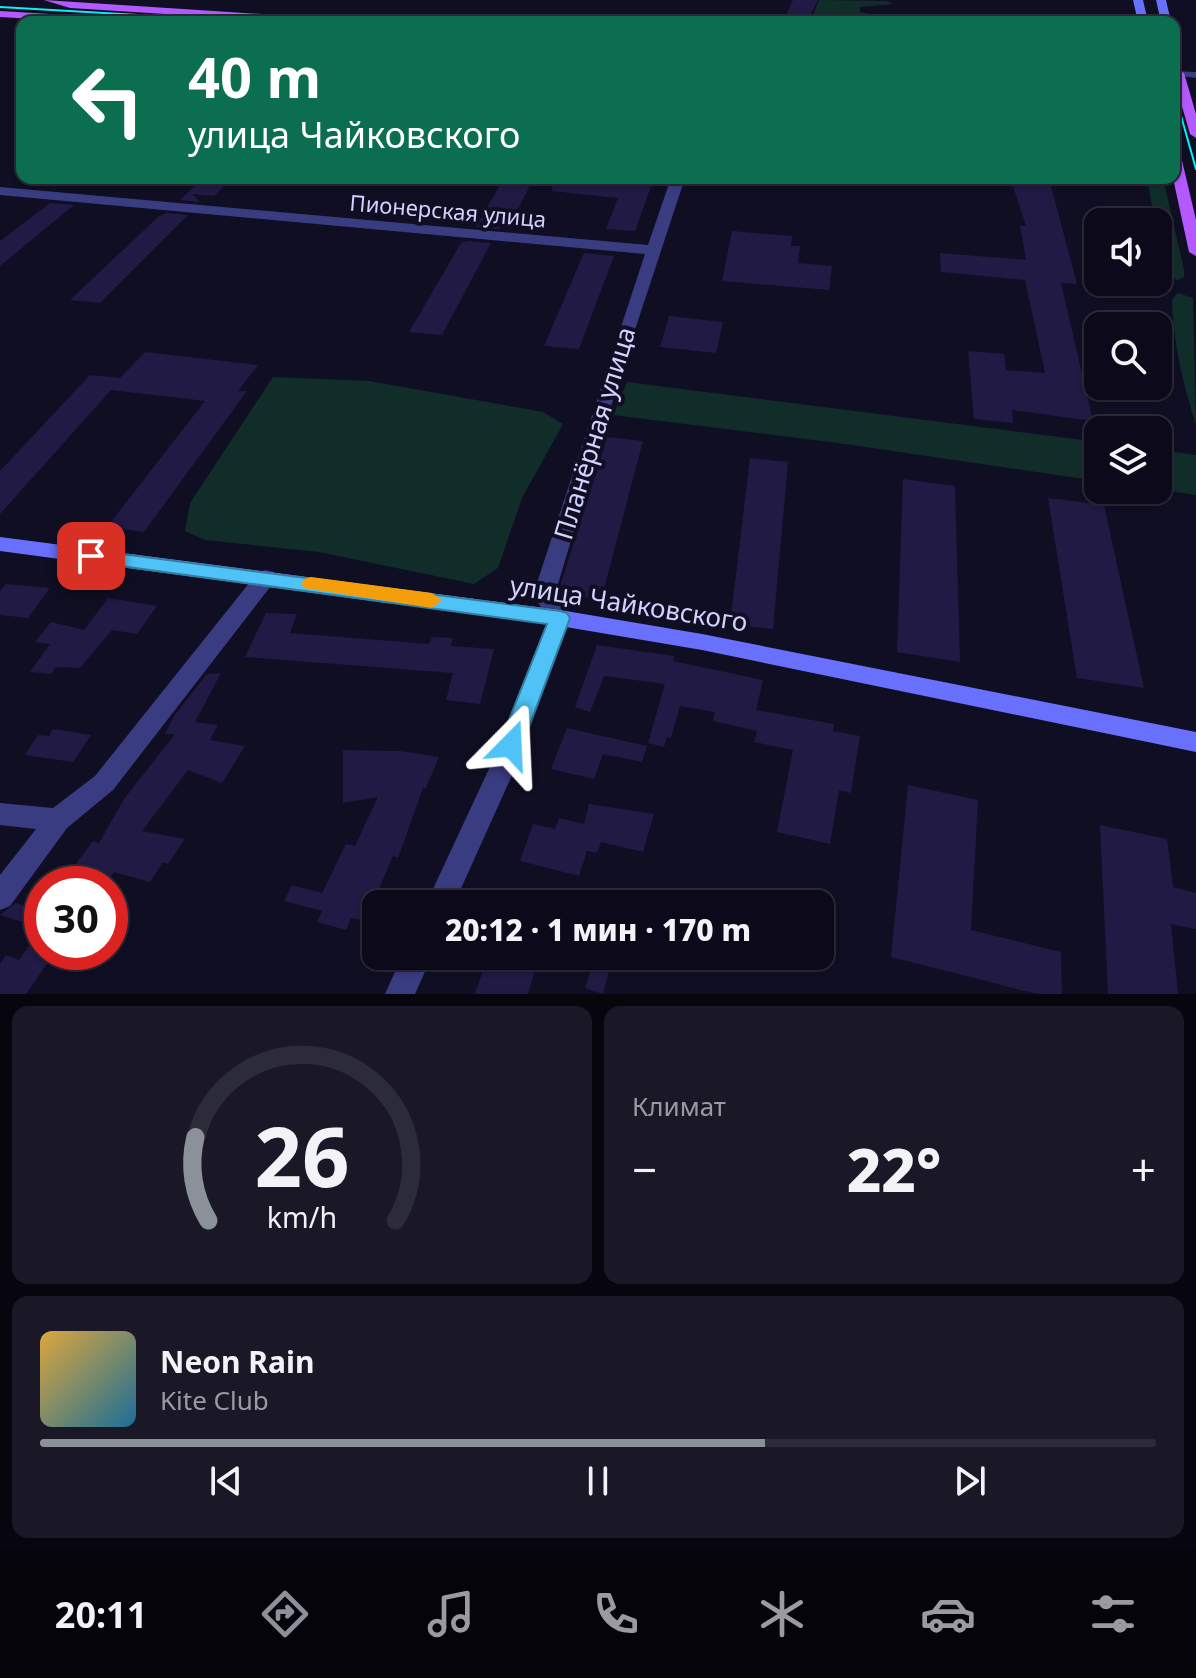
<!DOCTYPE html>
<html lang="ru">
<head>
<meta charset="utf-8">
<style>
  :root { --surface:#0c0a1a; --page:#1a1827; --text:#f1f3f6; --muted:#9a9aa2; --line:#2c2b39; --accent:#8c9099 }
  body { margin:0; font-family:"Noto Sans",sans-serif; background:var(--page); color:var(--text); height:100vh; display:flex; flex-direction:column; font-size:30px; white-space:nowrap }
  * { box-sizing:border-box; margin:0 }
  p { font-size:26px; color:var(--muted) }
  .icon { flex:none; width:44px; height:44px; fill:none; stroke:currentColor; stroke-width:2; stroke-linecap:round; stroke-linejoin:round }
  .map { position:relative; height:994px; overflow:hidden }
  .side { display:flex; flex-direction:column; gap:12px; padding:12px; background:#07060e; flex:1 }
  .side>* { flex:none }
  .top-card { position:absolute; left:16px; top:16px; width:1164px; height:168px; border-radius:16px; box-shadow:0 2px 6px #0004,0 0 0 2px var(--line); background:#0b6e4f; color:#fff; overflow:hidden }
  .buttons { position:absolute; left:1084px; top:208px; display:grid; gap:16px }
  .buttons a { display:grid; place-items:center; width:88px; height:88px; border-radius:16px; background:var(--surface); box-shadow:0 2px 6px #0004,0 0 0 2px var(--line); font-size:40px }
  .speed { position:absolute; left:24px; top:866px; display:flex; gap:16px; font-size:40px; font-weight:700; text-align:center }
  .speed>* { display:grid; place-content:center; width:104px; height:104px; border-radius:50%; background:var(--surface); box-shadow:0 2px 6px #0004,0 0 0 2px var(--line); line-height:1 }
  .speed .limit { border:12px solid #d22; background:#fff; color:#111 }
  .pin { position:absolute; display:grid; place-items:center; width:68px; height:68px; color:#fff; margin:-34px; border-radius:16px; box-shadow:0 4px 12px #0006 }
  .me { position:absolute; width:88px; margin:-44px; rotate:21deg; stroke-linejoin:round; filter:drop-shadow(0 0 6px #0008) }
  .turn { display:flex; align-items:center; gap:28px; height:168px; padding:0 40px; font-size:36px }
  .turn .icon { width:104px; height:104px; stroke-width:2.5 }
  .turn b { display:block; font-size:56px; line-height:68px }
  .big { font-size:60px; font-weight:800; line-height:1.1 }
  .side .widget { flex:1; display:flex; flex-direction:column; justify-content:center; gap:12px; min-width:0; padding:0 28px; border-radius:16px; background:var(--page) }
  .side .dial { align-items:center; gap:0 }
  .dial svg { height:208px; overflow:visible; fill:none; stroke:var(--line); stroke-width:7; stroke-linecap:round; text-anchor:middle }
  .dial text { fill:var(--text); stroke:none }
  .song { display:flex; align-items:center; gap:24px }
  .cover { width:96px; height:96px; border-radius:12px; background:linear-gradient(135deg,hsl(40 70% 55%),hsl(200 70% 35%)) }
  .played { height:8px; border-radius:4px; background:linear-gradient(90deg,var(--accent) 65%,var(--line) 65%) }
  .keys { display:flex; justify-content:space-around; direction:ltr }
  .heat { display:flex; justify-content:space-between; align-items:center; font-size:44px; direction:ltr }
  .side .tiles { flex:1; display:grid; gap:12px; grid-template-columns:1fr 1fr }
  .widget:last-child { grid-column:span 2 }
  .trip { position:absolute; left:362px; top:890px; width:472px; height:80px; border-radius:16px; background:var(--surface); box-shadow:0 2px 6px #0004,0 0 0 2px var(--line); font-weight:800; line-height:80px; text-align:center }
  .dock { display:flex; height:128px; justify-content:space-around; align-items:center; background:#05040a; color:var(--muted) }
  .dock .icon { width:56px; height:56px }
  .dock .current { color:var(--accent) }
  .dock b { font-size:36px; color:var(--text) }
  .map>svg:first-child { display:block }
</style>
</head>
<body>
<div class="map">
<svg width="1196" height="994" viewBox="0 0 1196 994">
  <rect width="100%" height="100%" fill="#100e23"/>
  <g fill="#112d2a">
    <path d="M 819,0 L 886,1 L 893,4 L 860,7 L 860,12 L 875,15 L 877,21 L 813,22 L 811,20 Z"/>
    <path d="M 1147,178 L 1163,178 L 1184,270 L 1184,277 L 1177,280 C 1156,271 1158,241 1158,222 L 1155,222 Z"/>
    <path d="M 1178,293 L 1193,298 L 1196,425 C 1183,384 1173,343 1172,300 Z"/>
    <path d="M 273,377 L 369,381 L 543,412 L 563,424 L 522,498 L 498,568 L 474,584 L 319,552 L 205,540 L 185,531 L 190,503 Z"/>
    <path d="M 627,382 L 1098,442 L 1098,481 L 838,443 L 613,415 Z"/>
    <path d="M 1158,450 L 1196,455 L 1196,495 L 1158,489 Z"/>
  </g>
  <g fill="#201a44">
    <path d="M 793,0 L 818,0 L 807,22 L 783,22 Z"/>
    <path d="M 203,178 L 232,178 L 214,196 L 192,194 L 200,202 L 180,200 Z"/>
    <path d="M 504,178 L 534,178 L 511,222 L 503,222 L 499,229 L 476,227 Z"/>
    <path d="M 553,178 L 654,178 L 635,231 L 606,229 L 618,198 L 552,191 Z"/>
    <path d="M 1012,183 L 1051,186 L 1077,284 L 1061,283 L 1093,421 L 1012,410 L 1013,423 L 974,419 L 968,351 L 1004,354 L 1006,370 L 1045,373 L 1025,280 L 941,272 L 940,253 L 1026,260 L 1020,226 L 1026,226 Z"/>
    <path d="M 50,203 L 74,205 L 0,266 L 0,241 Z"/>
    <path d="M 166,213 L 188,215 L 100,303 L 70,300 L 158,217 Z"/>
    <path d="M 732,231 L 792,236 L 791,246 L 800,246 L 798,263 L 832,266 L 829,290 L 722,281 Z"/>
    <path d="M 468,241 L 491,243 L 442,335 L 409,332 L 461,243 Z"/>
    <path d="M 584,253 L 614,256 L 579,349 L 544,346 Z"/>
    <path d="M 669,316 L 723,322 L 716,353 L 660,347 Z"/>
    <path d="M 145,352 L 258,365 L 238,391 L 247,391 L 144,532 L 107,527 L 205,401 L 111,390 L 0,514 L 0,471 L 90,375 L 120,378 Z"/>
    <path d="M 607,437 L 643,441 L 601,600 L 558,593 Z"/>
    <path d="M 750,458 L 788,462 L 773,629 L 730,624 Z"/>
    <path d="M 903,479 L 955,486 L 960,662 L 897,652 Z"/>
    <path d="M 1048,498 L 1104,505 L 1144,688 L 1077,678 Z"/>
    <path d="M 6,584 L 50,588 L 28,618 L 0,615 L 0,591 Z"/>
    <path d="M 108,598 L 157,606 L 137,634 L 112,630 L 80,668 L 56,667 L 51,674 L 30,672 L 50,644 L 35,642 L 51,622 L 84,630 Z"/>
    <path d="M 266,613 L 297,614 L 290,633 L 429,644 L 432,637 L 453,638 L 451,646 L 494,649 L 480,704 L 446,700 L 453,673 L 245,657 Z"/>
    <path d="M 597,645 L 674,656 L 673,661 L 763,680 L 756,710 L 834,724 L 833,731 L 860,736 L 851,793 L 839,790 L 830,844 L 777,832 L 793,750 L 754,742 L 757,731 L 713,721 L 715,712 L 680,706 L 671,738 L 667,737 L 664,747 L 648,743 L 665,684 L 604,676 L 590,712 L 575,707 Z"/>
    <path d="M 221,673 L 195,722 L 218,725 L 210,740 L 245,746 L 222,783 L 188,770 L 142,831 L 185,839 L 168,864 L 163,862 L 150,882 L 114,872 L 105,884 L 61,884 L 93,841 L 99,843 L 124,799 L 175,734 L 165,734 L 174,716 L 207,674 Z"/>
    <path d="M 567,728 L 647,746 L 642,762 L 603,754 L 594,779 L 551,769 Z"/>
    <path d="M 53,729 L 91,735 L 73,762 L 25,755 L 38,735 L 49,736 Z"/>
    <path d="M 343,750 L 400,751 L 439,757 L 426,788 L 423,788 L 398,858 L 393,856 L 365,921 L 351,918 L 346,930 L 317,922 L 322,911 L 284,901 L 292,885 L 322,893 L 346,844 L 355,846 L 378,797 L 343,803 Z"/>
    <path d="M 908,785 L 978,800 L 971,930 L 1061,952 L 1062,994 L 1037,994 L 891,957 Z"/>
    <path d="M 589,804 L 654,814 L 643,852 L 601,842 L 597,853 L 587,851 L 579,876 L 520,861 L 533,824 L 555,829 L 559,818 L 584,824 Z"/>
    <path d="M 1100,825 L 1167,839 L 1173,887 L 1196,893 L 1196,929 L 1171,924 L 1178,994 L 1108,994 Z"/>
    <path d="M 16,903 L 42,910 L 42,928 L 0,915 Z"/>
    <path d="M 42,928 L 42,952 L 55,952 L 26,994 L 0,994 L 0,964 L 6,955 L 19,960 Z"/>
    <path d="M 488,956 L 539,956 L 528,994 L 475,994 Z"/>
    <path d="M 595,956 L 613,956 L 603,994 L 585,988 Z"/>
  </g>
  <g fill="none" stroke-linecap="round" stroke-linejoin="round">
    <g fill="#3a3c81" fill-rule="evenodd">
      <path d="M 671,178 L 685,178 L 626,357 L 555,594 L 571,618 L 514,771 L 454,904 L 426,904 L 488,771 L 549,619 L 533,595 L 645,254 L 0,195 L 0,187 L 648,245 Z"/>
      <path d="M 266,570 L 274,572 L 277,577 L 274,582 L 113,790 L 67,828 L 10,906 L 0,910 L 0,875 L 36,829 L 0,825 L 0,803 L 53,808 L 95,776 L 258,572 Z"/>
      <path d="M 402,956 L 432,956 L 415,994 L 385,994 Z"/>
    </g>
    <path fill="#3a3c81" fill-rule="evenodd" d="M 1174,71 L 1196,72 L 1196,78 L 1174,75 Z"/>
    <g fill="#6970fd" fill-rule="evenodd">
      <path d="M 1133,0 L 1143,0 L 1148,22 L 1138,22 Z"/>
      <path d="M 1156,0 L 1166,0 L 1171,22 L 1161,22 Z"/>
      <path d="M 1174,55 L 1179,58 L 1182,75 L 1174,75 Z"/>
      <path d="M 0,537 L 560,610 L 702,634 L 1196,732 L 1196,752 L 702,650 L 560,626 L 0,551 Z"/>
    </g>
    <g fill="#b459fd" fill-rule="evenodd">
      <path d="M 44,0 L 337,19 L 342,22 L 290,22 L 70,8 Z"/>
      <path d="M 0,11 L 84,16 L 89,19 L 84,22 L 0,17 Z"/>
      <path d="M 1178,70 L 1184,73 L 1196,114 L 1196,138 L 1190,134 L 1174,79 L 1174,71 Z"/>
      <path d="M 1174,148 L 1180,152 L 1196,220 L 1196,256 L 1189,252 L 1173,178 Z"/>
    </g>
    <g stroke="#03f1f8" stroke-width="2">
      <path d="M 0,7 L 261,22"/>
      <path d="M 1174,91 L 1196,169"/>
    </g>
  </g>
  <path fill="#4fc3f7" stroke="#337fa1" stroke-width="2" d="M 91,550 L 560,611 L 567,613 L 570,618 L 522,745 L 519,752 L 511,754 L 503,752 L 499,745 L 547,624 L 84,561 L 81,556 L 84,552 Z"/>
  <path fill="#f59e0b" d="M 311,577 L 432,593 L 442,600 L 432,608 L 304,588 L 301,584 L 304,579 Z"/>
  <g text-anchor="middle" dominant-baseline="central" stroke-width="8" stroke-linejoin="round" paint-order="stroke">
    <g font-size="22" fill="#d3d1fe" stroke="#100e23">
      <text transform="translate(448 210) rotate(5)">Пионерская улица</text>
    </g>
    <g font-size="26" fill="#d3d1fe" stroke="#100e23">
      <text transform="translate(594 433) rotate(-73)">Планёрная улица</text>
      <text transform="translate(629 603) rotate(9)">улица Чайковского</text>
    </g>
  </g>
</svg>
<div class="buttons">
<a><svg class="icon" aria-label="sound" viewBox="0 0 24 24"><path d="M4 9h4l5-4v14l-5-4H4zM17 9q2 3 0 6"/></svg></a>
<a><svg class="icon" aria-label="search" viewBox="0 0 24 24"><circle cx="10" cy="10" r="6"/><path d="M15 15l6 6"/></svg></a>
<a><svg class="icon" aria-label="layers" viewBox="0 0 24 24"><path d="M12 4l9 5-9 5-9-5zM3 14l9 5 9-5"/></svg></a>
</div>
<div class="speed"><div class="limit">30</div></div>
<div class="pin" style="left:91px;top:556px;background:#d93025"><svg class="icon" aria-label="arrive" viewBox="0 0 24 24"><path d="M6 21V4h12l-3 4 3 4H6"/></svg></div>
<svg class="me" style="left:511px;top:745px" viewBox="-20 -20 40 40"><path d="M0-17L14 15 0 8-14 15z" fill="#4fc3f7" stroke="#fff" stroke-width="4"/></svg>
<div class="trip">20:12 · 1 мин · 170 m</div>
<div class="top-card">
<div class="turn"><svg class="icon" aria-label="left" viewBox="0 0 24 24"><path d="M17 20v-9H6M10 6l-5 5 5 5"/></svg><div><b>40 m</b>улица Чайковского</div></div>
</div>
</div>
<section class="side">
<div class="tiles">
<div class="widget dial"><svg viewBox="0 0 100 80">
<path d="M14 69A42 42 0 1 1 86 69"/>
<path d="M14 69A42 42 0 0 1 9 37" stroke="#8c9099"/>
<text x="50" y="56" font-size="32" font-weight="700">26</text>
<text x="50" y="72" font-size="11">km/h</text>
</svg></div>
<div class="widget"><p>Климат</p>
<div class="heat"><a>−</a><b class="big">22°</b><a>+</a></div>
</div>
<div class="widget">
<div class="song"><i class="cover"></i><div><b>Neon Rain</b><p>Kite Club</p></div></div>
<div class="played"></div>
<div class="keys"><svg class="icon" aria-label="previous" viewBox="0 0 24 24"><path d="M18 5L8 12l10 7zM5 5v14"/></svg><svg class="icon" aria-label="pause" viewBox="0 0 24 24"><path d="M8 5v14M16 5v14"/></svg><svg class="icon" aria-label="next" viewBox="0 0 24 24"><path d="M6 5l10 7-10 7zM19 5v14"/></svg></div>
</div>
</div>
</section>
<nav class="dock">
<b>20:11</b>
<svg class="icon current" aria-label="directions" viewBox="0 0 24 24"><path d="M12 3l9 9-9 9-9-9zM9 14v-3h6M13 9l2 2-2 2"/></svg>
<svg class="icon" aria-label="music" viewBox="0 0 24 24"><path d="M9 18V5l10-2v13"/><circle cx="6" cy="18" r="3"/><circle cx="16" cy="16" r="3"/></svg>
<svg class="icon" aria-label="phone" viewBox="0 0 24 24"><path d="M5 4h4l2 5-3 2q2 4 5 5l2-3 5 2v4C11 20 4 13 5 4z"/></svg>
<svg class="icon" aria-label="climate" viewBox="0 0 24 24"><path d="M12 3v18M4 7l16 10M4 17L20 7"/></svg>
<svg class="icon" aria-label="car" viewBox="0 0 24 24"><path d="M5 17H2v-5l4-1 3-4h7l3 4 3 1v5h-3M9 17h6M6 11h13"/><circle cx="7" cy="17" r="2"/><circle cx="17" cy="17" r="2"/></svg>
<svg class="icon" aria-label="filters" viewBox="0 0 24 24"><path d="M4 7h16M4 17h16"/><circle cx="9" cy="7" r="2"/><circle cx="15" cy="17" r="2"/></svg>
</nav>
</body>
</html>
